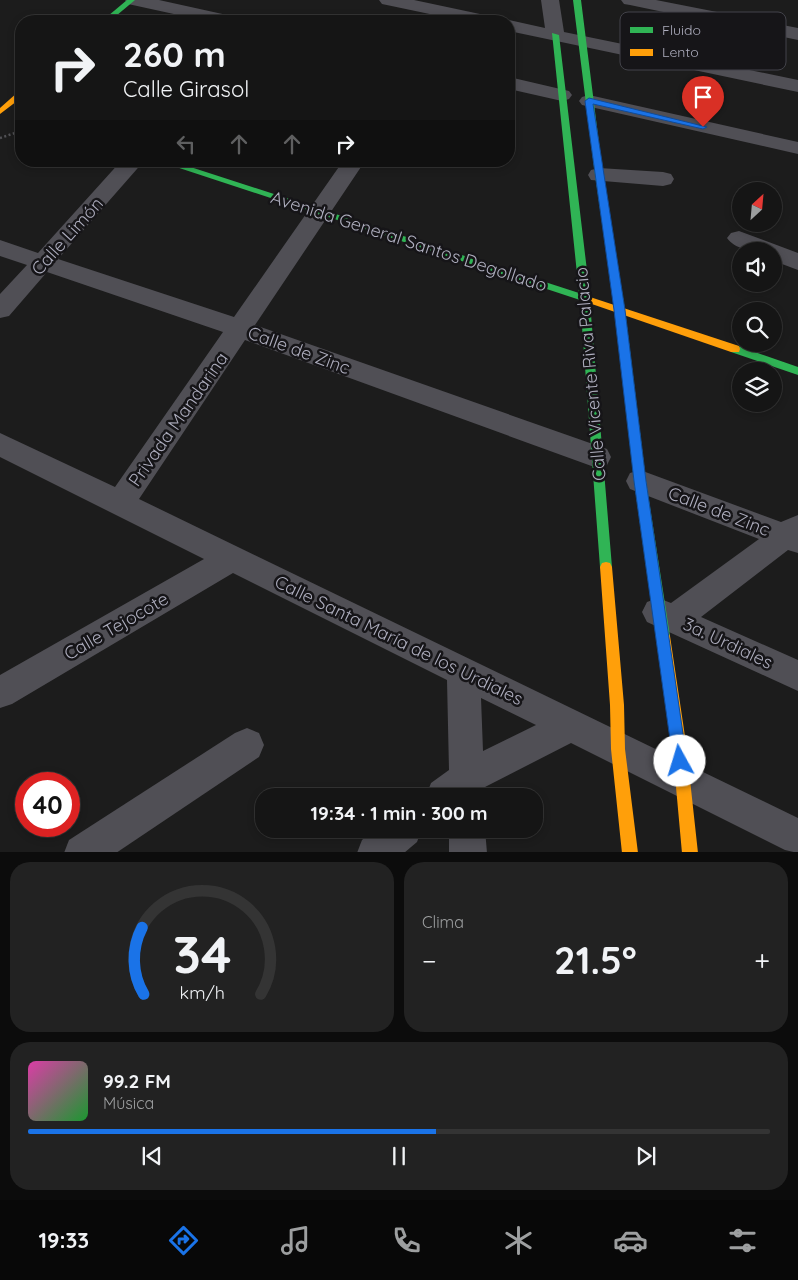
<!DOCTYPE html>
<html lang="es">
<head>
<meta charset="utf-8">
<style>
  :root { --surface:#151515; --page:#222; --text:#f1f3f6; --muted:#9d9fa0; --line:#343434; --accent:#1a73e8 }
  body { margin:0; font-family:Quicksand,sans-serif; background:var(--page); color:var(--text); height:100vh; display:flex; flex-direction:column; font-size:19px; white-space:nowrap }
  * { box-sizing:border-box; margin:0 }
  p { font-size:16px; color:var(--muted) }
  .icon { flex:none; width:28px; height:28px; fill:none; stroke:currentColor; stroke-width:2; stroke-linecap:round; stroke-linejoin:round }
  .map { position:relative; height:852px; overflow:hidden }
  .side { display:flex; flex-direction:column; gap:10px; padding:10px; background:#0c0c0c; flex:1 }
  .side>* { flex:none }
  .guide { position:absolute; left:15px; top:15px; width:500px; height:152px; border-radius:20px; box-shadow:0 2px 8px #0003,0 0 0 1px var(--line); background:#151515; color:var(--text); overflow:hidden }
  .needle { width:32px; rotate:26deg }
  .fabs { position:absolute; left:732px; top:182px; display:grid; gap:10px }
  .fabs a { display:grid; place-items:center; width:50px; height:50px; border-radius:50%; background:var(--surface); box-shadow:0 2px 8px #0003,0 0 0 1px var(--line); font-size:25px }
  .speed { position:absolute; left:15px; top:772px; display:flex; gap:10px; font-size:25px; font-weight:700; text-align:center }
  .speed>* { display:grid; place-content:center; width:65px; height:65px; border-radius:50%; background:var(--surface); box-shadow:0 2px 8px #0003,0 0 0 1px var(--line); line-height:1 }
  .speed .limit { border:8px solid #d22; background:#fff; color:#111 }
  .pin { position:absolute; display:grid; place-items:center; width:42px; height:42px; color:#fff; margin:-51px -21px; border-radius:50% 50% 50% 0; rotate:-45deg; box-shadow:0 0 5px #0007 }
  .pin .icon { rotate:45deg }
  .me { position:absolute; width:55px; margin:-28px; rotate:354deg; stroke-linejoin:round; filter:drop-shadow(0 0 4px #0008) }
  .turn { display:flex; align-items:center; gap:18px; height:105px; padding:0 25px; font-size:22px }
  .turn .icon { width:65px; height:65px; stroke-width:2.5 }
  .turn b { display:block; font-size:35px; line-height:42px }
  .lanes { display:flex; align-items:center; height:48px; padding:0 25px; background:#0003; justify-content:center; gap:25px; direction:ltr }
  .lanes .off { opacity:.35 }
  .big { font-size:38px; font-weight:700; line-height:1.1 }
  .side .tile { flex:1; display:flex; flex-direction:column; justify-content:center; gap:8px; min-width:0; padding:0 18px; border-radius:20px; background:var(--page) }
  .side .dial { align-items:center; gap:0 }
  .dial svg { height:130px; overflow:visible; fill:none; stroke:var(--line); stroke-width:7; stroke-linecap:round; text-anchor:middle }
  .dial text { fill:var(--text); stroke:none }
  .song { display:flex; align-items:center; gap:15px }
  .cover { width:60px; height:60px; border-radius:8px; background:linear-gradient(135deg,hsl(320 70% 55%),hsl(130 70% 35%)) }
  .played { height:5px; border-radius:2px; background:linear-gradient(90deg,var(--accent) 55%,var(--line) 55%) }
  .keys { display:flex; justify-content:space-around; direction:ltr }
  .heat { display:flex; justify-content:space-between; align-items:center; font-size:28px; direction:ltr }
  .side .tiles { flex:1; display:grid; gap:10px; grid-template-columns:1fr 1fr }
  .tile:last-child { grid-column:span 2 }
  .trip { position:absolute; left:255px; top:788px; width:288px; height:50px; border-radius:20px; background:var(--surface); box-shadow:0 2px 8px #0003,0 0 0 1px var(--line); font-weight:700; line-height:50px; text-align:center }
  .menu { display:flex; height:80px; justify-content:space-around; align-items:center; background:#080808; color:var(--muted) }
  .menu .icon { width:35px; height:35px }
  .menu .active { color:var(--accent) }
  .menu b { font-size:22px; color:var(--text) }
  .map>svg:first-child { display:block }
</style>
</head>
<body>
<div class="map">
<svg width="798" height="853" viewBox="0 0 798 853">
  <rect width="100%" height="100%" fill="#1c1c1c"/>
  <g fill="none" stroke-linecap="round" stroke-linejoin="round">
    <path stroke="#525256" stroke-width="2.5" stroke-dasharray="2 2.5" stroke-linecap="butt" d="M 0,138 L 21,131"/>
    <g fill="#504f55" fill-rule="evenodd">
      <path d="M 125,0 L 159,0 L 236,17 L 239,21 L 206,21 L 128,4 Z"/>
      <path d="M 379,0 L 414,0 L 494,17 L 497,21 L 463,21 L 382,4 Z"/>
      <path d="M 541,0 L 559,0 L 564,32 L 798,80 L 798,92 L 509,31 L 509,21 L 506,21 L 509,20 L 545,28 Z"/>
      <path d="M 621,0 L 656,0 L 798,28 L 798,40 L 630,5 L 624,4 Z"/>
      <path d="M 509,77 L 569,91 L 572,95 L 569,99 L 562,101 L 509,89 Z"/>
      <path d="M 589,95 L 798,142 L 798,154 L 582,105 L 579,101 L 582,97 Z"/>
      <path d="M 121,161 L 144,161 L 58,259 L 234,317 L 343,161 L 365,161 L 255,325 L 607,449 L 611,457 L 607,465 L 597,468 L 245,340 L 139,499 L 798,818 L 798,853 L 785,850 L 571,743 L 485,787 L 484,796 L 426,796 L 431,783 L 449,770 L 447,680 L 233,573 L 12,704 L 0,708 L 0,675 L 204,559 L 0,457 L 0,433 L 115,487 L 223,332 L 47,272 L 9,316 L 0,318 L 0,294 L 27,265 L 0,256 L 0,240 L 38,253 ZM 481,698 L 536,725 L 483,751 Z"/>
      <path d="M 599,168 L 663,172 L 671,174 L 674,179 L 671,184 L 663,186 L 591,180 L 588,175 L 591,170 Z"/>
      <path d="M 739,231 L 798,253 L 798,270 L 774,261 L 774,251 C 758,251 737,252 727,238 L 731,233 Z"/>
      <path d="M 640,470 L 781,522 L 798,515 L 798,553 L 788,550 L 701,617 L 798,660 L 798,691 L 647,622 L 642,612 L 647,602 L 658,598 L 671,603 L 759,539 L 630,489 L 626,481 L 630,473 Z"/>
      <path d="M 247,728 L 259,733 L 264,745 L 259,757 L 116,853 L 64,853 L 69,840 L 235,733 Z"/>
      <path d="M 375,829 L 422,829 L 417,842 L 404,853 L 357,853 L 362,840 Z"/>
      <path d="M 449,829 L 485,829 L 487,853 L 449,853 Z"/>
    </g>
    <g fill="#30b455" fill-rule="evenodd">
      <path d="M 127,0 L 135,0 L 110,21 L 102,21 Z"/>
      <path d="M 573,0 L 581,0 L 603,175 L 625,310 L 646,481 L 670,636 L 668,640 L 663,642 L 658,640 L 656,636 L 634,481 L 615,310 L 595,175 Z"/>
      <path d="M 552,33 L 559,35 L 590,296 L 595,300 L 590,303 L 612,567 L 610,571 L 606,572 L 602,571 L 600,567 L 580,300 L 158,161 L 172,161 L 579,293 Z"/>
      <path d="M 735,345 L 798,367 L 798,375 L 731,352 L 730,349 L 731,346 Z"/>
    </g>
    <g fill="#ff9f0a" fill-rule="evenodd">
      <path d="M 18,92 L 21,92 L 21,98 L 0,114 L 0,108 Z"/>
      <path d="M 590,297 L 739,346 L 740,349 L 739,352 L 731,352 L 586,302 L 585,300 L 586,298 Z"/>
      <path d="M 606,562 L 610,563 L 612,567 L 624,705 L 625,749 L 638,853 L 622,853 L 611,749 L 610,705 L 600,567 L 602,563 Z"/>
      <path d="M 663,630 L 668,632 L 670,636 L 686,743 L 698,853 L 682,853 L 672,743 L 656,636 L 658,632 Z"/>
    </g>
  </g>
  <path fill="#1a73e8" stroke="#114b97" d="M 589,98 L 707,127 L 703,129 L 593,104 L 625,310 L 646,481 L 687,761 L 685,766 L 680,768 L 675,766 L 673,761 L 634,481 L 614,310 L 585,101 Z"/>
  <g text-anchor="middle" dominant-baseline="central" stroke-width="5" stroke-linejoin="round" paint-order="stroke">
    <g font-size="18" fill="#adadbd" stroke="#161518">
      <text transform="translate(67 236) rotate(-48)">Calle Limón</text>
      <text transform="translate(409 241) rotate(18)">Avenida General Santos Degollado</text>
      <text transform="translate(299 350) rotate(20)">Calle de Zinc</text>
      <text transform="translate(590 374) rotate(-95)">Calle Vicente Riva Palacio</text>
      <text transform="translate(178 419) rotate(-55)">Privada Mandarina</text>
      <text transform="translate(719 511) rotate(21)">Calle de Zinc</text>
      <text transform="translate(116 626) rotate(-30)">Calle Tejocote</text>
      <text transform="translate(399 640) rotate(26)">Calle Santa María de los Urdiales</text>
      <text transform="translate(728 643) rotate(25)">3a. Urdiales</text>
    </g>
  </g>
  <rect x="620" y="12" width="166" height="58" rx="8" fill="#161518" stroke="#43434a" stroke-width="1"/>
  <rect x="630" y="27" width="23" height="6" fill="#30b455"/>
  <rect x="630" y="49" width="23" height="7" fill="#ff9f0a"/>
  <g font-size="14" fill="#adadbd">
    <text x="662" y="35">Fluido</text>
    <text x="662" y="57">Lento</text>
  </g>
</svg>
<div class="fabs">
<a><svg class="needle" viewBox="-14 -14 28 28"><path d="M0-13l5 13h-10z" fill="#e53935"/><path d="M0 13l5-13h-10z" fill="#9d9fa0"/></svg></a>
<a><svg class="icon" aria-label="sound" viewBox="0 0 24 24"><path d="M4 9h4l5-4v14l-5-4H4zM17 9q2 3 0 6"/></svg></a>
<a><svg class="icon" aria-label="search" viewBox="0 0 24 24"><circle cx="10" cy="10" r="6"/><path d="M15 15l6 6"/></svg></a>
<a><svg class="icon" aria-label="layers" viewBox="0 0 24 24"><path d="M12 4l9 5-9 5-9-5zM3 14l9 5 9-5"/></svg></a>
</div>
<div class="speed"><div class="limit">40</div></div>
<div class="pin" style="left:703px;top:127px;background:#d93025"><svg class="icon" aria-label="arrive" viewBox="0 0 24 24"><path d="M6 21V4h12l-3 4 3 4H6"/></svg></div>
<svg class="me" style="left:680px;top:761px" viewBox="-20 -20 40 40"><circle r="19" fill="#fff"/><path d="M0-13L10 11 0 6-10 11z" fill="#1a73e8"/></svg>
<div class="trip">19:34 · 1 min · 300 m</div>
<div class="guide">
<div class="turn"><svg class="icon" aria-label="right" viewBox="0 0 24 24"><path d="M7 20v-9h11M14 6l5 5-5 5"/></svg><div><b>260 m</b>Calle Girasol</div></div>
<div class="lanes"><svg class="icon off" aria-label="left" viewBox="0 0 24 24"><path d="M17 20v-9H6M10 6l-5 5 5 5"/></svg><svg class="icon off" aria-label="ahead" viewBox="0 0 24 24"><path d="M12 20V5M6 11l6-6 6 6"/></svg><svg class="icon off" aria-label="ahead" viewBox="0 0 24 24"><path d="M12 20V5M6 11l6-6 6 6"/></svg><svg class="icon" aria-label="right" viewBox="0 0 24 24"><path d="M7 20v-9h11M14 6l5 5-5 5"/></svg></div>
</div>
</div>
<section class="side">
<div class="tiles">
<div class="tile dial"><svg viewBox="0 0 100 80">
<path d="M14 69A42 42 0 1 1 86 69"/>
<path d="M14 69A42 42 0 0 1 13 28" stroke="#1a73e8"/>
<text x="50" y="56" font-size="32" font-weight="700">34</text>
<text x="50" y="72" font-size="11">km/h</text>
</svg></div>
<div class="tile"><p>Clima</p>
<div class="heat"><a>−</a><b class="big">21.5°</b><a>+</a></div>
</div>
<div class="tile">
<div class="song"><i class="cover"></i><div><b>99.2 FM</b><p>Música</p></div></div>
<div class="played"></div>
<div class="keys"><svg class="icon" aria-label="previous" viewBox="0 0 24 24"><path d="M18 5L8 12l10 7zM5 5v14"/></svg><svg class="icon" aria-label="pause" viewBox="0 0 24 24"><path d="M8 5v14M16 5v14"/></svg><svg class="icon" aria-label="next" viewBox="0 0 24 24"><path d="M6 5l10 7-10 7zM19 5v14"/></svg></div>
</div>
</div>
</section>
<nav class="menu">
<b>19:33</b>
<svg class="icon active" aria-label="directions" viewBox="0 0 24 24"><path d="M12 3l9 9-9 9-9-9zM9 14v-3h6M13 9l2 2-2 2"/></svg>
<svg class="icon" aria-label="music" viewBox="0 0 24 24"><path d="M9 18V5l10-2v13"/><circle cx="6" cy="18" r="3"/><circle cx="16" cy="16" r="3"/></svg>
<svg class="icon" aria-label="phone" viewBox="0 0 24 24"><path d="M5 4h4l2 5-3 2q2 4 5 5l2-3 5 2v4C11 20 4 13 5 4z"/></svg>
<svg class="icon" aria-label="climate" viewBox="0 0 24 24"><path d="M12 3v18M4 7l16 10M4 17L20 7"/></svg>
<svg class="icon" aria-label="car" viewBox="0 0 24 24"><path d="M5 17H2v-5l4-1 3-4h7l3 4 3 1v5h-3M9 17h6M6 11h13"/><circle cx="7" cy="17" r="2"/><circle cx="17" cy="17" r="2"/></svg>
<svg class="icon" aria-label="filters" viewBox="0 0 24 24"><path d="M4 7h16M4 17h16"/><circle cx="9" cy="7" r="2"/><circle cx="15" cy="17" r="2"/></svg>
</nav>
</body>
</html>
